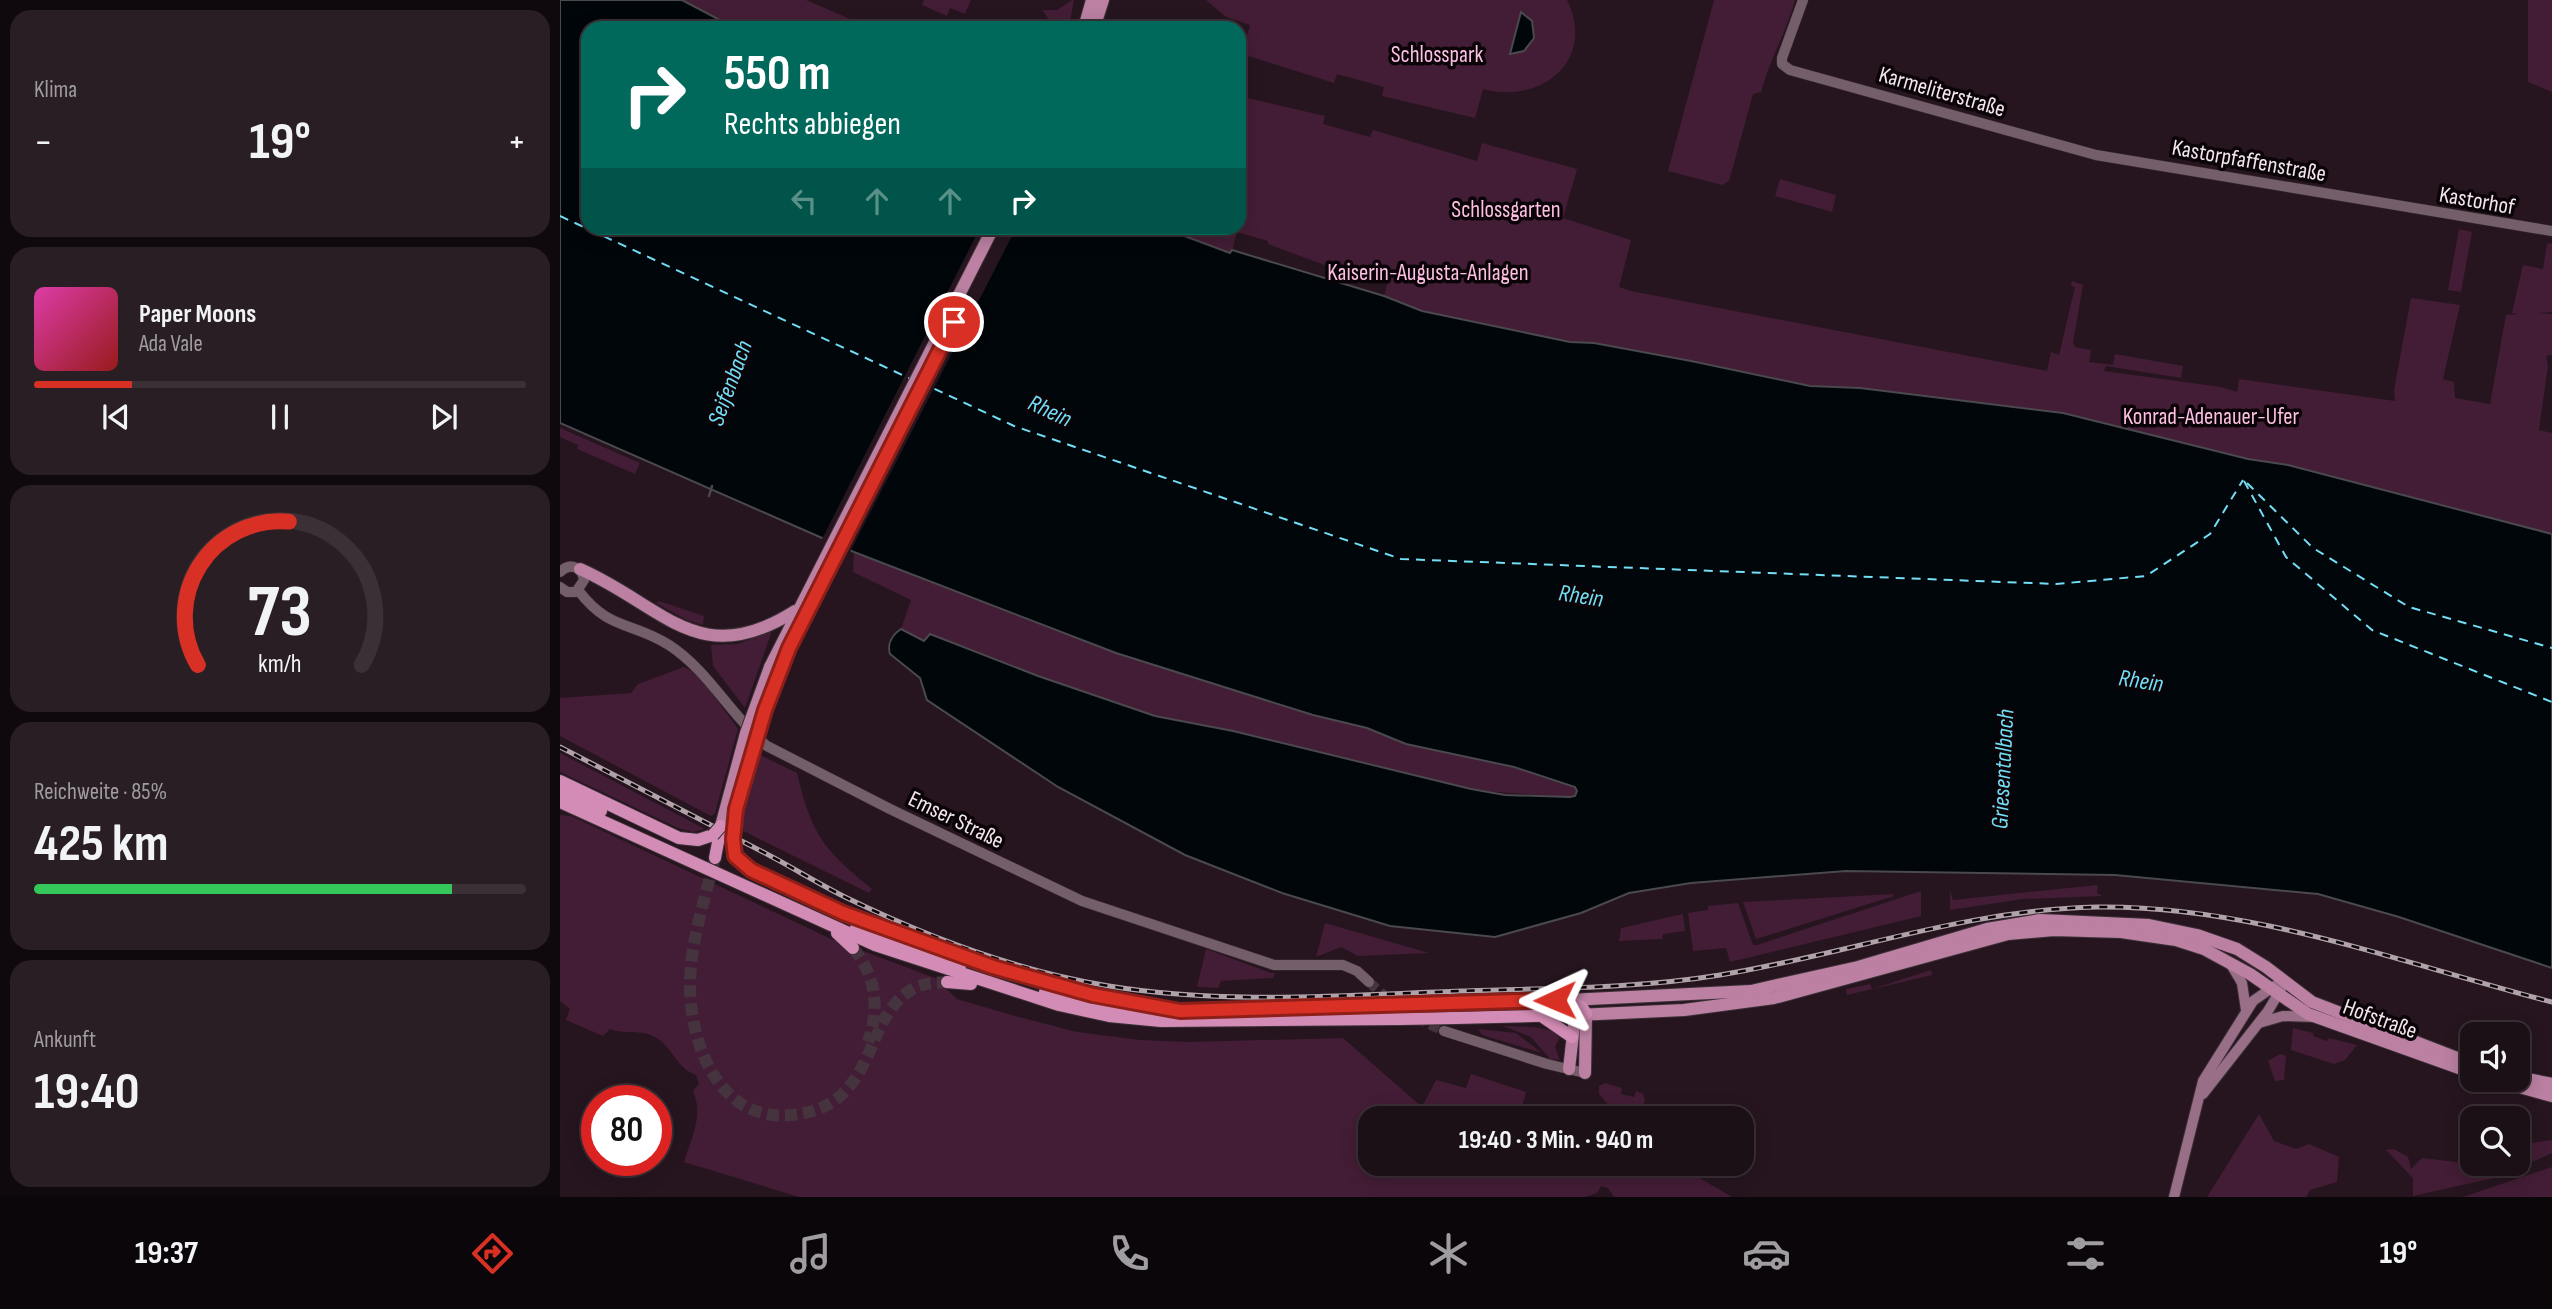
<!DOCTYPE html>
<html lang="de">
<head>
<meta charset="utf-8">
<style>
  :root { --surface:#1c1017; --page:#291e24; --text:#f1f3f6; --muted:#a09da1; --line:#3a3036; --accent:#d93025 }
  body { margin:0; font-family:"Sofia Sans Condensed",sans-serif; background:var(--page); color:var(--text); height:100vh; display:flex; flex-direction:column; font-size:26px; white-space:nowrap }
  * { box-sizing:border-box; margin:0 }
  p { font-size:23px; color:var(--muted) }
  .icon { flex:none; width:38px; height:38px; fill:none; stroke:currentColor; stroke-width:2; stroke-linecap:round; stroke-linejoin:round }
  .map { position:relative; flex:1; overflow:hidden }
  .side { display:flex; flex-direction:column; gap:10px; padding:10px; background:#0f090d; width:560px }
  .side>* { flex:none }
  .banner { position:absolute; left:21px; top:21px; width:665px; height:214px; border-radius:21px; box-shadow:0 4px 18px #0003,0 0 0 2px var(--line); background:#00695c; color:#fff; overflow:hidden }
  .controls { position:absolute; left:1900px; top:1022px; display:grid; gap:14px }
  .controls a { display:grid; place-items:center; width:70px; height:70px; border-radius:14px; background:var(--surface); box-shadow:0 4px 18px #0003,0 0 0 2px var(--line); font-size:35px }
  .speed { position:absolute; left:21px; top:1085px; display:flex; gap:14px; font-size:35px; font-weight:700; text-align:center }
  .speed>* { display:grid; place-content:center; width:91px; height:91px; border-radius:50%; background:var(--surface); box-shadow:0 4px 18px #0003,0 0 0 2px var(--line); line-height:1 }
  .speed .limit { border:10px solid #d22; background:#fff; color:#111 }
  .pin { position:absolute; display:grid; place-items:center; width:60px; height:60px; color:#fff; margin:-30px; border:4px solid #fff; border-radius:50%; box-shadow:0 2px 7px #0007 }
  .me { position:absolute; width:77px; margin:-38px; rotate:269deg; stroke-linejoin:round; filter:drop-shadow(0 0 5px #0008) }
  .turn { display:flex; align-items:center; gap:24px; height:147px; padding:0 28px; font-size:32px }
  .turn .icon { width:91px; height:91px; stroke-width:2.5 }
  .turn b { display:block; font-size:49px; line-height:60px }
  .lanes { display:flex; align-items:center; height:66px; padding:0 28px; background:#0003; justify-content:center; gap:35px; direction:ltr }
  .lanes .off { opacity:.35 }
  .big { font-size:52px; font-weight:700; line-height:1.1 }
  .side .widget { flex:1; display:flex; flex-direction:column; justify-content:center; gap:10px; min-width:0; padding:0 24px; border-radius:21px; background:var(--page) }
  .side .dial { align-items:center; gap:0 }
  .dial svg { height:182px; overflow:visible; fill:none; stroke:var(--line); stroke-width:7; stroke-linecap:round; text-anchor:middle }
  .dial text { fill:var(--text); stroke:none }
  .song { display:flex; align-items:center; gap:21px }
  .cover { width:84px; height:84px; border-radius:10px; background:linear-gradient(135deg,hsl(320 70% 55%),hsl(0 70% 35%)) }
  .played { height:7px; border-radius:4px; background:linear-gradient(90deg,var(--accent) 20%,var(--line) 20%) }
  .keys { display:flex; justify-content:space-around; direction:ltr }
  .heat { display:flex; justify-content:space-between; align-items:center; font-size:38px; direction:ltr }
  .charge { height:10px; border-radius:5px; background:linear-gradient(90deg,#34c759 85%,var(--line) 0) }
  .trip { position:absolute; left:798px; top:1106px; width:396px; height:70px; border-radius:21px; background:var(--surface); box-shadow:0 4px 18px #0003,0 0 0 2px var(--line); font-weight:700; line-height:70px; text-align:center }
  .menu { display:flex; height:112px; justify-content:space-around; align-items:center; background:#0b0609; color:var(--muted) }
  .menu .icon { width:49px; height:49px }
  .menu .on { color:var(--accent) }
  .menu b { font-size:32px; color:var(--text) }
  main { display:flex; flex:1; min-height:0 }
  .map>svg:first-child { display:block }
</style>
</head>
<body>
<main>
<section class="side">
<div class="widget"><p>Klima</p>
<div class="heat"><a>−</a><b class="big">19°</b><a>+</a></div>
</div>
<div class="widget">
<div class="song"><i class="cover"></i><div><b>Paper Moons</b><p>Ada Vale</p></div></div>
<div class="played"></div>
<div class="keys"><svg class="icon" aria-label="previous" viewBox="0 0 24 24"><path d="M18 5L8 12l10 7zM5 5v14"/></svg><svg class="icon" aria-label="pause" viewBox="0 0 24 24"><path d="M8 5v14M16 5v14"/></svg><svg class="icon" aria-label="next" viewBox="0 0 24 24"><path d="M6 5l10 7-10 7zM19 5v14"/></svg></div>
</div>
<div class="widget dial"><svg viewBox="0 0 100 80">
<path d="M14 69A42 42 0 1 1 86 69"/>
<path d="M14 69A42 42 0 0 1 54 6" stroke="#d93025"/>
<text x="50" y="56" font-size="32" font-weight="700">73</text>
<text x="50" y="72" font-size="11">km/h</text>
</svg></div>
<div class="widget"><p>Reichweite · 85%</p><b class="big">425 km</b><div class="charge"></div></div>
<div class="widget"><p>Ankunft</p><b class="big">19:40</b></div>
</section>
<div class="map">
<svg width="1992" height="1197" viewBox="0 0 1992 1197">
  <rect width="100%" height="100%" fill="#26151f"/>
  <g fill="#431d35">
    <path d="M 122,0 L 246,0 L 311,28 L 175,28 Z"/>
    <path d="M 364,0 L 411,0 L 405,14 L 390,8 L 387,16 L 362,5 Z"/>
    <path d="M 512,0 L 514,0 L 509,28 L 495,28 L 482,10 L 497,10 Z"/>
    <path d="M 646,0 L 1007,0 C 1036,59 983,105 923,89 L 915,118 L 822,96 L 824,87 L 777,74 L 774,83 L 682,54 L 690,25 L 666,17 Z"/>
    <path d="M 1154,0 L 1235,0 C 1226,33 1210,59 1201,92 L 1193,94 L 1169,181 L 1162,185 L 1108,171 Z"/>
    <path d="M 1968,0 L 1992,0 L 1992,92 L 1968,82 Z"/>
    <path d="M 679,96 L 765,116 L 763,124 L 810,137 L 813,130 L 917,161 L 922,143 L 1017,169 L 1003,218 L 1071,240 L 1059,287 L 1071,291 L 1487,371 L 1491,352 L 1499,355 L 1515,287 L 1511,286 L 1512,281 L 1523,285 L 1513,343 L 1515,347 L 1531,350 L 1529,362 L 1553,365 L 1555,354 L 1623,366 L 1621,378 L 1546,366 L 1544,371 L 1661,387 L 1677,392 L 1679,379 L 1835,401 L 1834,390 L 1851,298 L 1900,305 L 1883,379 L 1894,382 L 1895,398 L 1930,404 L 1946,315 L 1958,314 L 1952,313 L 1963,265 L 1983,269 L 1987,244 L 1992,243 L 1992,312 L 1977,313 L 1992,314 L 1992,355 L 1986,356 L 1988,365 L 1979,430 L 1992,433 L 1992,534 L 1728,465 L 1688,459 L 1503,413 L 1300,388 L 1250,386 L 1131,361 L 1034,343 L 1010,342 L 862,311 L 824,296 L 829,277 L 808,271 L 805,280 L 708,244 L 708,241 L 677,232 L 671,254 L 603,228 L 679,228 Z"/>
    <path d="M 1220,179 L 1276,195 L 1272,212 L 1215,196 Z"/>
    <path d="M 1899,229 L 1912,232 L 1901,292 L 1888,290 Z"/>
    <path d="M 0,428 L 80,463 L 75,474 L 17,449 L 18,445 L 0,437 Z"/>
    <path d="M 294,552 L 610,670 L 807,728 L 846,744 L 985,775 L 1015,787 L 1017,791 L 1015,796 L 1010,797 L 922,791 L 835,773 L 673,731 L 595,716 L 478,676 L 371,635 L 364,642 L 341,629 L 351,600 L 293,572 Z"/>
    <path d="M 99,601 L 144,616 L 143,625 L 127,620 L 96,603 Z"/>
    <path d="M 212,631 L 185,708 L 153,666 L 151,645 L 178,644 Z"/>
    <path d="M 124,667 L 138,674 L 178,729 L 155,813 L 151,816 L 0,736 L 0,698 L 71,693 L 78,684 Z"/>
    <path d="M 0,753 L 143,828 L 145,829 L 133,832 L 118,828 L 0,772 Z"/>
    <path d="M 198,754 L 237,773 C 252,835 263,849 312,889 L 309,893 L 179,829 Z"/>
    <path d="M 0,815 L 11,816 L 271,939 L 375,978 L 397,999 L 455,1016 L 517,1032 L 580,1040 L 629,1042 L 783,1038 L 862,1107 L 876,1080 L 906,1088 L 911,1074 L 966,1092 L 961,1111 L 987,1117 L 810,1118 L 810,1164 L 1116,1164 L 1172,1197 L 1054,1197 L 1048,1188 L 1041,1186 L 1037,1193 L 1025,1197 L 239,1197 L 124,1162 C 131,1139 144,1115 133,1091 L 139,1084 L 136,1075 C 116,1068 113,1047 95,1037 C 81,1029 65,1035 50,1029 L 43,1036 L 6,1020 L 10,1009 L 0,1001 Z"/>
    <path d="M 1538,885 L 1537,893 L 1542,896 L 1463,899 L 1390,910 L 1390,890 L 1393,900 Z"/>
    <path d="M 1361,891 L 1361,916 L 1170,962 L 1166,948 L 1133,951 L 1128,913 L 1148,910 L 1148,906 L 1178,903 L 1193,945 L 1197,945 Z"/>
    <path d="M 1333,894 L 1334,896 L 1196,939 L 1183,902 Z"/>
    <path d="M 1123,914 L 1125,931 L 1103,934 L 1102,939 L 1059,941 L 1061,928 Z"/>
    <path d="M 765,923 L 869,953 L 798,956 L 781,947 L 756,957 Z"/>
    <path d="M 646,949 L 711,973 L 715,973 L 713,978 L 661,981 L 658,988 L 637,987 Z"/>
    <path d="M 1371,970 L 1372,975 L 1287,995 L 1286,989 L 1310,984 L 1312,989 Z"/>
    <path d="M 943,1026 L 974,1027 L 1002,1033 L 995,1047 L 1000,1060 L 990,1059 L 971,1037 Z"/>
    <path d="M 1733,1028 L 1753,1033 L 1753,1036 L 1767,1041 L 1769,1038 L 1797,1045 L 1785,1060 L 1774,1064 L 1731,1050 Z"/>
    <path d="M 918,1029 L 956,1033 L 982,1053 L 922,1035 Z"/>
    <path d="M 1720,1054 L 1726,1056 L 1724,1080 L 1715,1081 L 1708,1061 Z"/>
    <path d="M 1045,1083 L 1062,1088 L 1061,1094 L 1074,1097 L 1076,1091 L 1083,1094 L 1085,1100 L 1080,1118 L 1058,1116 L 1039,1094 L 1039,1086 Z"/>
    <path d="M 1699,1114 L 1714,1141 L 1736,1149 L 1749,1144 L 1779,1157 L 1777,1182 L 1750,1190 L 1746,1197 L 1647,1197 Z"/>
    <path d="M 1992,1140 L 1992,1153 L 1939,1177 L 1853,1196 L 1853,1178 L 1826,1150 L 1834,1149 L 1848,1157 L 1851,1169 L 1862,1158 L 1913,1164 L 1958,1164 L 1958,1145 Z"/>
    <path d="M 1992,1167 L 1992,1197 L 1903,1197 Z"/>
  </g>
  <g fill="#00060a" stroke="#49494e" stroke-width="2">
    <path d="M 0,0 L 122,0 L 175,28 L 28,28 L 28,228 L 603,228 L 670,253 L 672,250 L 824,296 L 862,311 L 1010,342 L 1034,343 L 1131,361 L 1250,386 L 1300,388 L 1503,413 L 1688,459 L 1728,465 L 1992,534 L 1992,968 L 1839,917 L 1758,894 L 1555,875 L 1286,871 L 1131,883 L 1069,893 L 1021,913 L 935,937 L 830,926 L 722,893 L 625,855 L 498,787 L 367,700 L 360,678 L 330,654 C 327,644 332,635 341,629 L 364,641 L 370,634 L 478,676 L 595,716 L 673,731 L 911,789 L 945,795 L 1010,797 L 1015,796 L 1017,791 L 1015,787 L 954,767 L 846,744 L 807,728 L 753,715 L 556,653 L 294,552 L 0,423 Z"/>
    <path d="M 961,12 L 972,21 L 974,38 L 964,51 L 950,54 Z"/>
  </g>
  <path fill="#26151f" d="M 420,228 L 456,228 L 289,554 L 261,541 Z"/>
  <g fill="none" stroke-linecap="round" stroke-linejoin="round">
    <path stroke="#49494e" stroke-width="2.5" d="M 149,496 L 152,486"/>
    <g stroke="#73def6" stroke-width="2" stroke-dasharray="9 7" stroke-linecap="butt">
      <path d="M 0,216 L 351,379"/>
      <path d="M 360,382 L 454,426 L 841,559 L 1496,584 L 1586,576 L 1650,534 L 1683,480"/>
      <path d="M 1684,481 L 1726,557 L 1812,630 L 1992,702"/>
      <path d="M 1687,483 L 1753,548 L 1849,607 L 1992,648"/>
    </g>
    <path stroke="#45343e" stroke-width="10" stroke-dasharray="10 5" stroke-linecap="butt" d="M 809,982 L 841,1011 L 884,1031"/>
    <g stroke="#45343e" stroke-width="12" stroke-dasharray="12 6" stroke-linecap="butt">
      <path d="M 154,862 C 144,901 131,942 130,982 C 129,1043 159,1123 232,1115 C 318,1107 302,1019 351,990 C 361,983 374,983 387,982"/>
      <path d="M 293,948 C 316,976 320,1008 308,1042"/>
    </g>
    <defs>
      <g id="tertiary">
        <path d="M 1243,0 L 1222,58 L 1222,64 L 1230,70 L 1536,155 L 1992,231"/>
        <path d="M 0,572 C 10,562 22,567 24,580 L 16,592 L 7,592 L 0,587"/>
        <path d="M 18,590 C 49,631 71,621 109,645 C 149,671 171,716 207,746 L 330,809 L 522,901 L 714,965 L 783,965 L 797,971 L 809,982"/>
        <path d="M 884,1031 L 987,1064 L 1025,1073"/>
      </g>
      <g id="secondary">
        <path d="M 1670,963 L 1682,983 L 1686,1010"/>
        <path d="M 1699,1023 L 1723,1016 L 1755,1017"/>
        <path d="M 1643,1094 L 1708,1011 L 1721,989"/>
        <path d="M 1614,1197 L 1643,1081 L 1693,1001 L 1716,985"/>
      </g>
      <g id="primary">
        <path d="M 524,28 L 532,0"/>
        <path d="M 534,28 L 543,0"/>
        <path d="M 20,569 C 104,606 139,672 235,611"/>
        <path d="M 229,648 L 331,446"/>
        <path d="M 210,667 L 433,228"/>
        <path d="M 1009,1000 L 1191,991 L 1298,967 L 1427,929 L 1480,920 L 1589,925 L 1637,935 L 1677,949 L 1706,967 L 1752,1002 L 1913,1064"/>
        <path d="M 1017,1015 L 1124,1010 L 1214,998 L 1448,934 L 1494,930 L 1561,932 L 1616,940 L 1644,949 L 1690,974 L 1748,1014 L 1913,1073"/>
        <path d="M 1009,1069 L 1016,1008"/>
        <path d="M 1025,1073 L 1026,1014"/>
        <path d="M 1958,1077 L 1992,1084"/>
        <path d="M 1934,1080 L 1992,1096"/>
      </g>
      <g id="trunk">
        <path d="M 0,781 L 119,838 L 138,840 L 153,835"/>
        <path d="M 0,792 L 41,811"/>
        <path d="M 0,802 L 315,945 L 499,1005 L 549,1016 L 601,1021 L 840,1019"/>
        <path d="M 172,845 L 179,861 L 191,870 C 307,925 430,976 558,999"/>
        <path d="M 155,858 L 159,837"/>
        <path d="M 296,928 L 400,966"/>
        <path d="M 277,933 L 293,948"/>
        <path d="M 387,982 L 411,984"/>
        <path d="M 485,992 C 595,1022 710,1008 823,1005"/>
        <path d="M 845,1005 L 1009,1000 L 1022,1007 L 1026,1014"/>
        <path d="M 983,1017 L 1012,1037"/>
        <path d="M 895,1018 L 1013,1015"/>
      </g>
    </defs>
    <use href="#tertiary" stroke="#3c3037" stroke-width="11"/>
    <use href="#secondary" stroke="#3c3037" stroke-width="12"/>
    <use href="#primary" stroke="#3c3037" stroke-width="14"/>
    <use href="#trunk" stroke="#3c3037" stroke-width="14"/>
    <use href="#tertiary" stroke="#745e6a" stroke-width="10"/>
    <use href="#secondary" stroke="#986f86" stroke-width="10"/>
    <use href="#primary" stroke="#bb80a2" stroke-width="12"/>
    <use href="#trunk" stroke="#d38cb5" stroke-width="12"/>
    <defs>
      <path id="rail" d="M 0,747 C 67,782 135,817 203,852 C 230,866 257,883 285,897 C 367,937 458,971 549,986 C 665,1005 784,995 901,991 C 987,988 1074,989 1160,975 C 1289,954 1403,910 1537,907 C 1693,905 1843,964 1992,1002"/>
    </defs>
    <use href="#rail" stroke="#b1a2aa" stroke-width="5"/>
    <use href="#rail" stroke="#0a0408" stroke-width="2.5" stroke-dasharray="8" stroke-linecap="butt"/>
    <defs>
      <g id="primary-bridge">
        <path d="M 175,809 L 204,710 L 229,648"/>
        <path d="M 161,826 L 186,733 L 210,667"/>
      </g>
      <g id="trunk-bridge">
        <path d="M 153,835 L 161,826"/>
        <path d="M 172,845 L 175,809"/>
        <path d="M 823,1005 L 845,1005"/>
        <path d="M 840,1019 L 895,1018"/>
      </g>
    </defs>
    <use href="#primary-bridge" stroke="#3c3037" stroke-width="14" stroke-linecap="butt"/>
    <use href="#trunk-bridge" stroke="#3c3037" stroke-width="14" stroke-linecap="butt"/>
    <use href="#primary-bridge" stroke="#bb80a2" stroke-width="12"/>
    <use href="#trunk-bridge" stroke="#d38cb5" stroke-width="12"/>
  </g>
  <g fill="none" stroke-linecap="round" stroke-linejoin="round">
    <defs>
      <path id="route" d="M 394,322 L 229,648 L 205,710 L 176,809 L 173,839 L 175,856 L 191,870 L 283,913 L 433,967 L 533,995 L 620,1011 L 995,1000"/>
    </defs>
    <use href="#route" stroke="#8d1f18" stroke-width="18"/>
    <use href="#route" stroke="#d93025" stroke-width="12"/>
  </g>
  <g text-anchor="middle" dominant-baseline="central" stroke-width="7" stroke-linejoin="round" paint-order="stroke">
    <g font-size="23" fill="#fdbfe2" stroke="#0a0408">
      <text x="877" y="55">Schlosspark</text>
      <text x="946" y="210">Schlossgarten</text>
      <text x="868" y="273">Kaiserin-Augusta-Anlagen</text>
      <text x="1651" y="417">Konrad-Adenauer-Ufer</text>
    </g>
    <g font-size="23" fill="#f3e6ed" stroke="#0a0408">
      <text transform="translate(1382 92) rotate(16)">Karmeliterstraße</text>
      <text transform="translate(1689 161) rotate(10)">Kastorpfaffenstraße</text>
      <text transform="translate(1917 201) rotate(10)">Kastorhof</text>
      <text transform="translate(396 820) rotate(26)">Emser Straße</text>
      <text transform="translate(1820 1019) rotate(20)">Hofstraße</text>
    </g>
    <g font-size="24" font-style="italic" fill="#73def6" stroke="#0a0408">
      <text transform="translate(170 383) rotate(-70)">Seifenbach</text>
      <text transform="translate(490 411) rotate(25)">Rhein</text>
      <text transform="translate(1021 596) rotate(9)">Rhein</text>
      <text transform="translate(1581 681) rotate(9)">Rhein</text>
      <text transform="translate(1443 769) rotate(-87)">Griesentalbach</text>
    </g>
  </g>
</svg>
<div class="controls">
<a><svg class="icon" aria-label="sound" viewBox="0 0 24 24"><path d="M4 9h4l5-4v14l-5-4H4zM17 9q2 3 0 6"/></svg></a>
<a><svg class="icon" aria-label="search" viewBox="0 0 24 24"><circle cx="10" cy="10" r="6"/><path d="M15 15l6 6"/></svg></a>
</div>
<div class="speed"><div class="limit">80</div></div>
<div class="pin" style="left:394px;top:322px;background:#d93025"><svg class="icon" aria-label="arrive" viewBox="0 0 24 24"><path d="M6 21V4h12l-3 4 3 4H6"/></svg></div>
<svg class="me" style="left:995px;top:1000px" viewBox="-20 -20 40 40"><path d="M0-17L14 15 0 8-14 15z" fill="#d93025" stroke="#fff" stroke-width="4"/></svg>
<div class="trip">19:40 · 3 Min. · 940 m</div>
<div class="banner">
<div class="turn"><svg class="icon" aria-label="right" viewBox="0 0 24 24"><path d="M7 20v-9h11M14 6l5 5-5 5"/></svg><div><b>550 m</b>Rechts abbiegen</div></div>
<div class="lanes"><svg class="icon off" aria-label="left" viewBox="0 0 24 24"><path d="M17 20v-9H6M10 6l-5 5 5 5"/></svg><svg class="icon off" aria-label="ahead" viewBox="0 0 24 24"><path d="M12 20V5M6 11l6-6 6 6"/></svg><svg class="icon off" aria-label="ahead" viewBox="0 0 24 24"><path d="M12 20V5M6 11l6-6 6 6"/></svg><svg class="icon" aria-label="right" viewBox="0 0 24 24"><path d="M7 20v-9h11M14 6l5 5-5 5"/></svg></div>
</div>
</div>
</main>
<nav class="menu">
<b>19:37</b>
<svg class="icon on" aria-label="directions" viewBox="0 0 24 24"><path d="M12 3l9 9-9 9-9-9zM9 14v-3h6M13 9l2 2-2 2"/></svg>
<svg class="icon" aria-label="music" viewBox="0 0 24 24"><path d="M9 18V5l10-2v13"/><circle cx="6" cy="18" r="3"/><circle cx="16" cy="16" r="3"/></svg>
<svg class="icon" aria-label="phone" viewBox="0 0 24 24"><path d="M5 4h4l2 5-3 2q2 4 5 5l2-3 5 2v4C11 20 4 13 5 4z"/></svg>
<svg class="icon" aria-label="climate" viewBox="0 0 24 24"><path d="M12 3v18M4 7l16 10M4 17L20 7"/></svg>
<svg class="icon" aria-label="car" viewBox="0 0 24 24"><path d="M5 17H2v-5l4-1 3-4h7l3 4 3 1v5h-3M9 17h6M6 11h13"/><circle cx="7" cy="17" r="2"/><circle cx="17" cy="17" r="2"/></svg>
<svg class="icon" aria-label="filters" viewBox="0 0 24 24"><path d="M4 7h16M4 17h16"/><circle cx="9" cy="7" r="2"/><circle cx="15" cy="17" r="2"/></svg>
<b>19°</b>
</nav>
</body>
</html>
